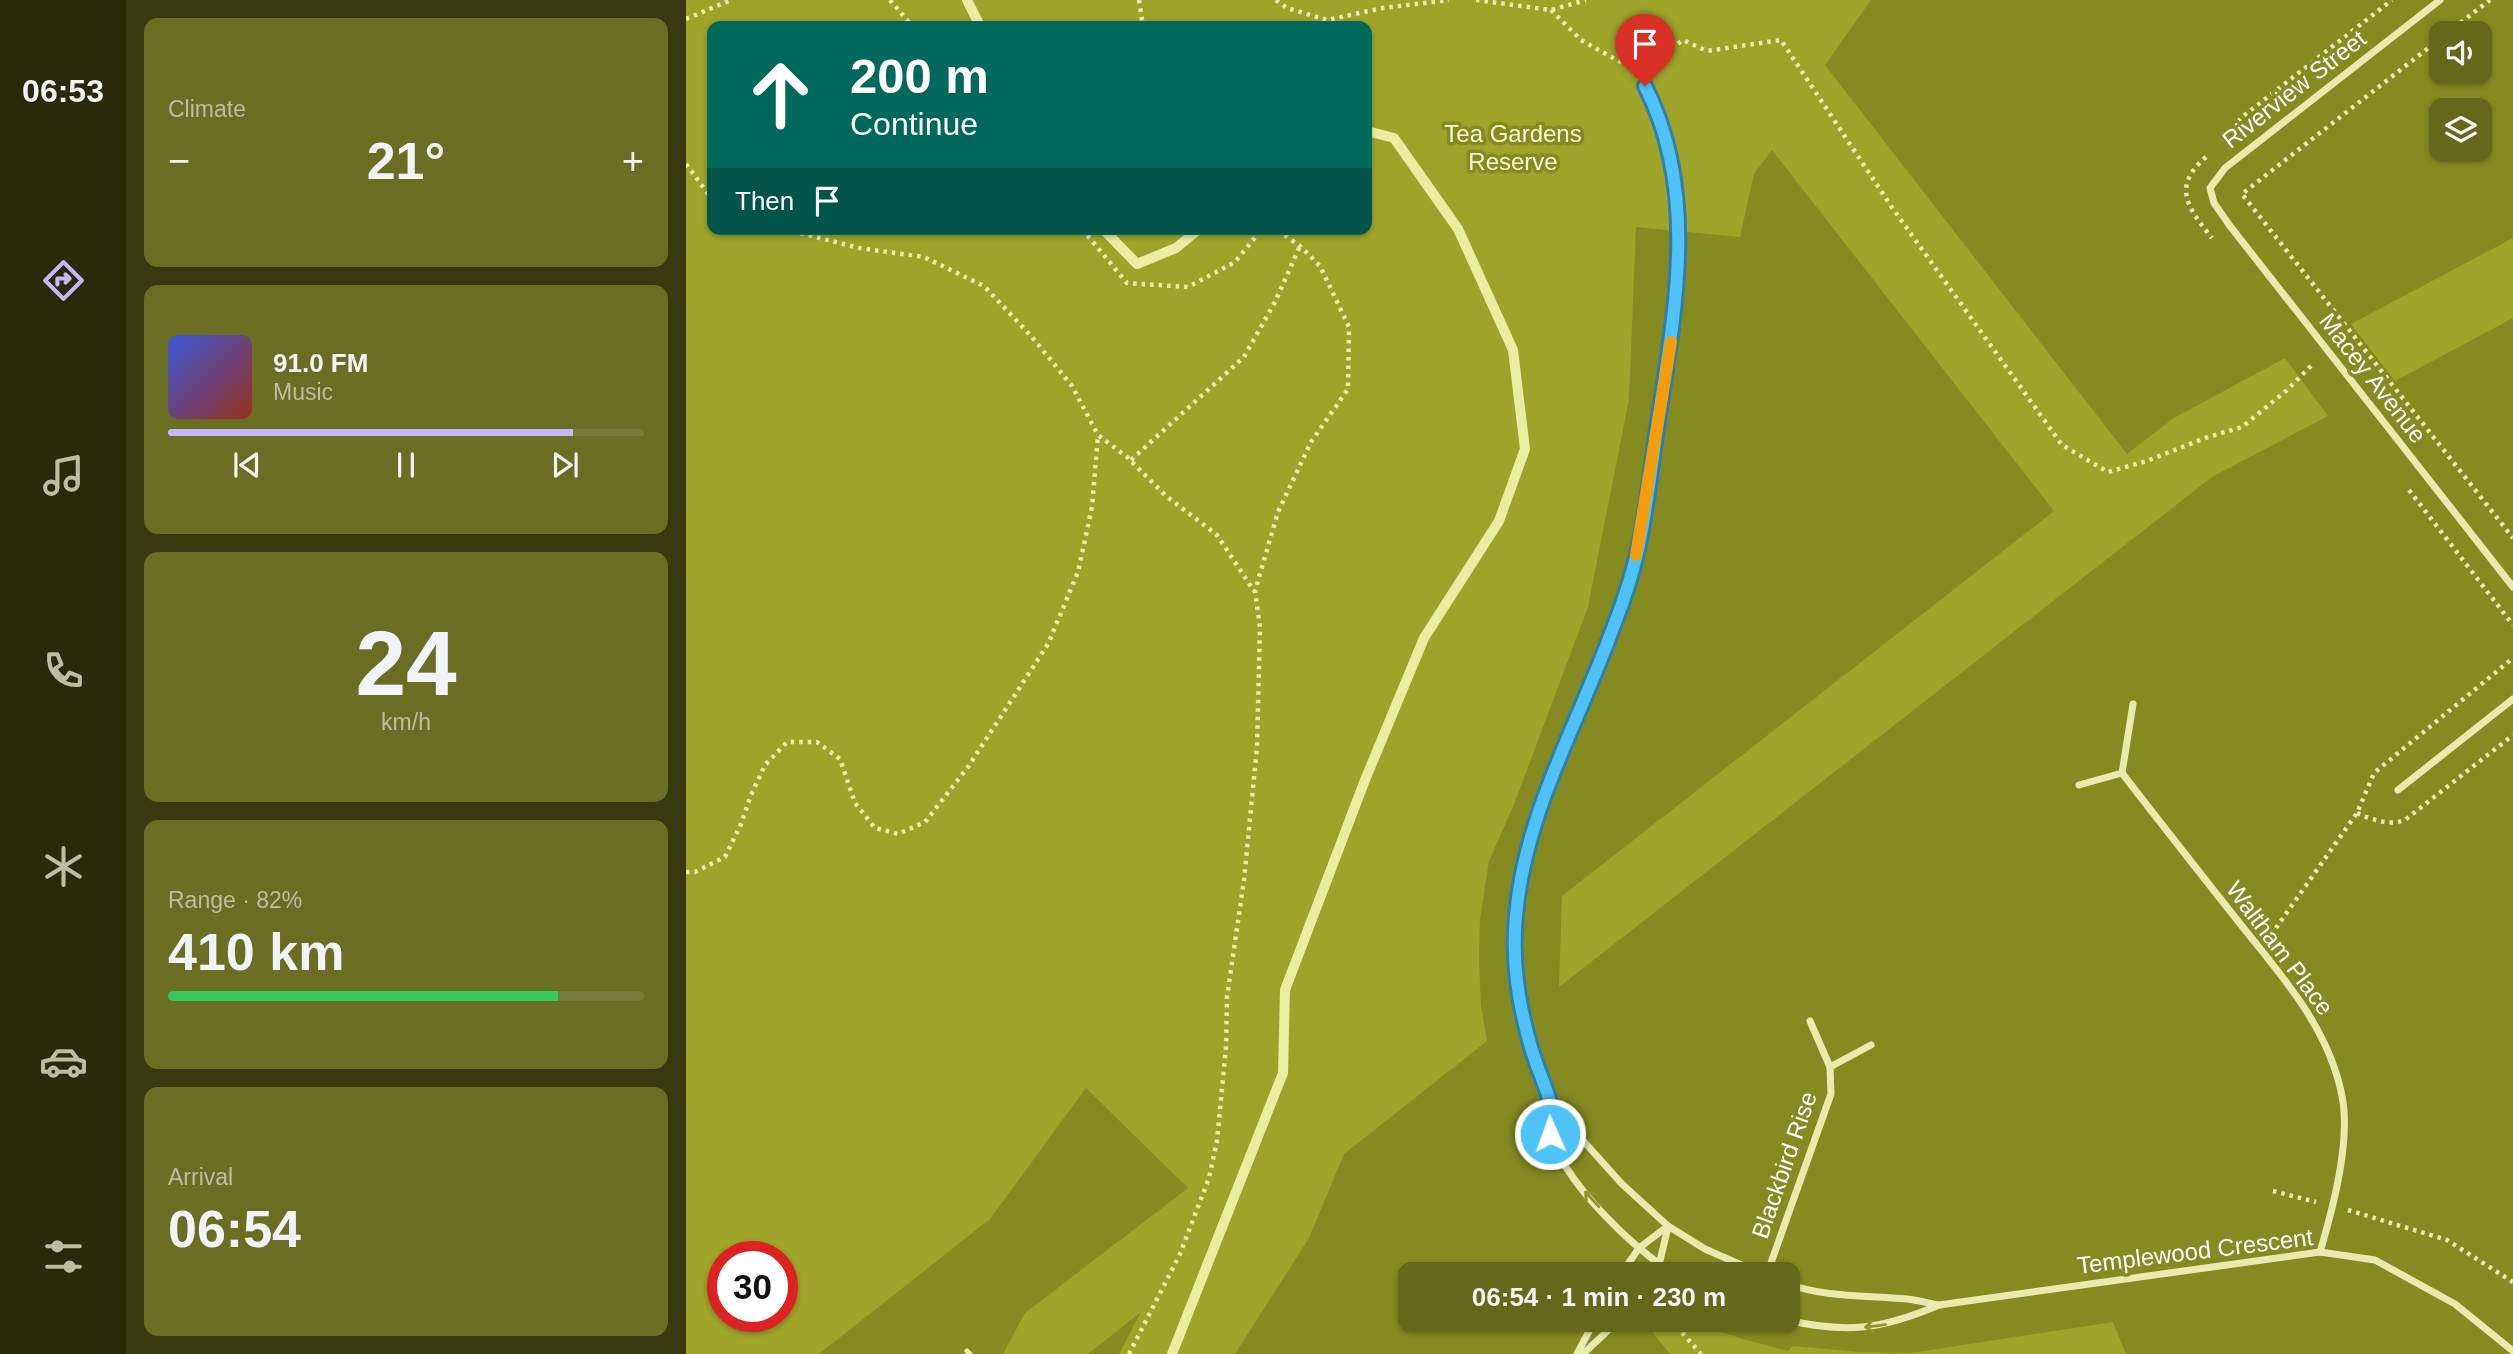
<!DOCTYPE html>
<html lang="en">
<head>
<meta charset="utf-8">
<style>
  :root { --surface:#646819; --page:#6a6e22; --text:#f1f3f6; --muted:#bbbea2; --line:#787b38; --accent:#c3b8f7 }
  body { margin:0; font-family:Arial,sans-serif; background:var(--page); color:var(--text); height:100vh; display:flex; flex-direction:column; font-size:26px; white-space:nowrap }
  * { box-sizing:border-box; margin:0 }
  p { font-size:23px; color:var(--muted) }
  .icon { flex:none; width:38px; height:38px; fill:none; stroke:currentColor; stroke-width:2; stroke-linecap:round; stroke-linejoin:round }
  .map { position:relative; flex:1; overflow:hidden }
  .drawer { display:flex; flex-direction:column; gap:18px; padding:18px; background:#37390e; width:560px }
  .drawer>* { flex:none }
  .banner { position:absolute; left:21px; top:21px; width:665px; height:214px; border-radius:14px; box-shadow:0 2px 5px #0004; background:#00695c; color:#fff; overflow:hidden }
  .tools { position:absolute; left:1743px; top:21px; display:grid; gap:14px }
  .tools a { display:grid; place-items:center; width:63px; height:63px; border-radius:14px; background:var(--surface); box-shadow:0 2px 5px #0004; font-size:35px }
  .speed { position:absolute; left:21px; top:1241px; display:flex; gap:14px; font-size:35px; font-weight:700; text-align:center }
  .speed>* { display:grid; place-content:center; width:91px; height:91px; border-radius:50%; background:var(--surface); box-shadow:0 2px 5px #0004; line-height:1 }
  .speed .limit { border:10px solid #d22; background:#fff; color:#111 }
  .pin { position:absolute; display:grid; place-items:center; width:60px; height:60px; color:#fff; margin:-72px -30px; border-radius:50% 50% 50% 0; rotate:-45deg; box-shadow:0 0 7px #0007 }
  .pin .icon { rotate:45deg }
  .me { position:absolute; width:77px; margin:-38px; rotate:358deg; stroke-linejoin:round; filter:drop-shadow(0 0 5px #0008) }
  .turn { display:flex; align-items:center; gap:24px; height:147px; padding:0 28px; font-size:32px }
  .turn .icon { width:91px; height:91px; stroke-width:2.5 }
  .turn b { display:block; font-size:49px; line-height:60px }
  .then { display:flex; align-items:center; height:66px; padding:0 28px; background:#0003; gap:14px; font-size:26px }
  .big { font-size:52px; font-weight:600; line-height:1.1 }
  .drawer .card { flex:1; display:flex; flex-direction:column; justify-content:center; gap:10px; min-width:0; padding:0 24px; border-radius:14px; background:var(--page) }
  .drawer .dial { align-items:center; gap:0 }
  .dial b { font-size:91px; line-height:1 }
  .song { display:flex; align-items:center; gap:21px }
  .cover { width:84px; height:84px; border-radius:10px; background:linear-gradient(135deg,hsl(230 70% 55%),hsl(10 70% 35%)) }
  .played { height:7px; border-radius:4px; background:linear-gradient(90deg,var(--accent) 85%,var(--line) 85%) }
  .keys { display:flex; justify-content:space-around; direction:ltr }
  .heat { display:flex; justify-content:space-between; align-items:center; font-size:38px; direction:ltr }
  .charge { height:10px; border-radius:5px; background:linear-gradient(90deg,#34c759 82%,var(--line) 0) }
  .trip { position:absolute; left:712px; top:1262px; width:402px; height:70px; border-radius:14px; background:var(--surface); box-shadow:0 2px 5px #0004; font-weight:600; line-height:70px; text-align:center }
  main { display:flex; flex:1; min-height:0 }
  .menu { display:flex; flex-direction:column; width:126px; justify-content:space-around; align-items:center; background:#282a0a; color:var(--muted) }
  .menu .icon { width:49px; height:49px }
  .menu .active { color:var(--accent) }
  .menu b { font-size:32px; color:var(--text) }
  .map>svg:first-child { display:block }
</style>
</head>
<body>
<main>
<nav class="menu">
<b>06:53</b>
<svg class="icon active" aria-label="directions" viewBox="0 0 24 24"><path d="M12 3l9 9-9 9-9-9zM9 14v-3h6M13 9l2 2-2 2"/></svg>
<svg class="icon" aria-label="music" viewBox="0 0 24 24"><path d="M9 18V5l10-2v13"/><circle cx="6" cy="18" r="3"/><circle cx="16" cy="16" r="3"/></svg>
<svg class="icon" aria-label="phone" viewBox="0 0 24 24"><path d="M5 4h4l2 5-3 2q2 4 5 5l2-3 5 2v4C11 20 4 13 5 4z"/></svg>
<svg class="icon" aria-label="climate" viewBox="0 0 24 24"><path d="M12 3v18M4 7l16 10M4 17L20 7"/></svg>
<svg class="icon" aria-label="car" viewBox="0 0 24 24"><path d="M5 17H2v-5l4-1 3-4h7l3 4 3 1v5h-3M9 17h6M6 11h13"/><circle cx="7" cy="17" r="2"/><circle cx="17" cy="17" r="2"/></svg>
<svg class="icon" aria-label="filters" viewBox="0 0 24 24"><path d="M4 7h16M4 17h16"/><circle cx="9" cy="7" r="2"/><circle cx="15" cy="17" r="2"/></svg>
</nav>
<section class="drawer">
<div class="card"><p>Climate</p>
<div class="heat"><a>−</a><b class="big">21°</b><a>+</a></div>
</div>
<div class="card">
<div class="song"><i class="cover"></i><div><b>91.0 FM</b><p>Music</p></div></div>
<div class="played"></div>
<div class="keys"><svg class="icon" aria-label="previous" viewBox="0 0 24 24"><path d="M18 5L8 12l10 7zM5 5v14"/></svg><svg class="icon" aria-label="pause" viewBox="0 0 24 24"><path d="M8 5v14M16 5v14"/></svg><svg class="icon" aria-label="next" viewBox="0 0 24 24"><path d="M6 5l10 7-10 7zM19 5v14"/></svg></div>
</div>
<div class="card dial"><b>24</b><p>km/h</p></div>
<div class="card"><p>Range · 82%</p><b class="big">410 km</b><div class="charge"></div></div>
<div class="card"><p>Arrival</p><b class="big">06:54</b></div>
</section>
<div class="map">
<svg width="1827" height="1354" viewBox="0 0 1827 1354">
  <rect width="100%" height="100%" fill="#858b21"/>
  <g fill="#9ea32a" fill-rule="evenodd">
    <path d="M 0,0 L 1185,0 L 1139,65 L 1441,454 L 1488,418 L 1599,358 L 1642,416 L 1526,477 L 873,987 L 876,896 L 1368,511 L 1086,150 L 1068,174 L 1054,237 L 950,227 L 943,399 L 902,607 L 829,802 L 803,861 L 794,919 L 793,960 L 795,1006 L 801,1041 L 658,1154 L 623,1238 L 549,1354 L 433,1354 L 455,1312 L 402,1354 L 317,1354 L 339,1313 L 502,1188 L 400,1088 L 304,1219 L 133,1354 L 0,1354 ZM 26,26 L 681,26 L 681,229 L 26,229 ZM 37,1256 L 96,1256 L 96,1316 L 37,1316 Z"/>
    <path d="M 1827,238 L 1827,318 L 1709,381 L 1665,324 Z"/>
    <path d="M 1004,1321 L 1057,1339 L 1102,1351 L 1107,1346 L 1174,1352 L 1225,1353 L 1427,1322 L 1440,1354 L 984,1354 L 965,1330 L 967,1326 Z"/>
  </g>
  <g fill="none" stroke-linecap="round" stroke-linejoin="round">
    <g stroke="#eaeda1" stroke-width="10">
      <path d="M 281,0 L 294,26"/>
      <path d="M 417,229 L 451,264 L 490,248 L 513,229"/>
      <path d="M 486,1354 L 597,1073 L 599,990 L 679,780 L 738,638 L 813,521 L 839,449 L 827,350 L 772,229 L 708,138 L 681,131"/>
    </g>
    <g stroke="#e9ebae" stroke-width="4.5" stroke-dasharray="3.5 5" stroke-linecap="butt">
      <path d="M 204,0 L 226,26"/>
      <path d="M 453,0 L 457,26"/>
      <path d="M 590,0 L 601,8 L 641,20 L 697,8 L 763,0"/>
      <path d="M 790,0 L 865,10 L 900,0"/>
      <path d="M 865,10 L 895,40 L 936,63"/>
      <path d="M 0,19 L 45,0"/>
      <path d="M 1761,33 L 1804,0"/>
      <path d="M 1755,38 L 1556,194 L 1827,538"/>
      <path d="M 964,63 L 997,40 L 1021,51 L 1095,40 L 1205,206 L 1376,445 L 1422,472 L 1461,461 L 1519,438 L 1556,427 L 1600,391 L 1628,363"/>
      <path d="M 1537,142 L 1555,118 L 1706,0"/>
      <path d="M 1520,157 C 1485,187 1502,208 1526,238"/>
      <path d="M 0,164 L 26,199"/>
      <path d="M 98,229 L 173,248 L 238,257 L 298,286 L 346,337 L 386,386 L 412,435 L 441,457 L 480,496 L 531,535 L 568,591"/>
      <path d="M 396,229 L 441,283 L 502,287 L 549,262 L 576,229"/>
      <path d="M 445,460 L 558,357 L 589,302 L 614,246"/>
      <path d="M 1723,490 L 1827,625"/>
      <path d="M 1671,813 C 1687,820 1703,826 1719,820 L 1827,735"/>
      <path d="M 0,872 L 9,872 L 39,857 L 55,824 L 65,795 L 79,765 L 101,742 L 131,742 L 154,759 L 169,803 L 189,828 L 212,834 L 239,822 L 282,767 L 362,644 L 392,572 L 406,507 L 412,435"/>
      <path d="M 1585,935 L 1671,813 L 1688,773 L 1827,658"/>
      <path d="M 1587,1191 L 1630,1202"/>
      <path d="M 1662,1210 L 1761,1240 L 1827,1282"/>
      <path d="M 985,1320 L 1015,1354"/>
      <path d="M 443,1354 L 494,1254 L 523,1178 L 531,1141 L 540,1047 L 541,997 L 558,880 L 571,747 L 574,627 L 569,591 L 592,512 L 625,442 L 662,389 L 663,327 L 634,266 L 614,246 L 590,229"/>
    </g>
    <g stroke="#e9ebae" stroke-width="5">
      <path d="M 951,72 C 978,123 990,173 994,231"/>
      <path d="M 281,1351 L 284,1354"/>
    </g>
    <g stroke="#e9ebae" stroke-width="7">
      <path d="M 1754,0 L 1539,168 L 1524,188 L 1528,203 L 1544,226 L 1827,587"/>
      <path d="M 994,231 L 988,317 L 954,539 L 943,583 L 926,632 L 847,832 L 835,878 L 829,917 L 830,963 L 834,1003 L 843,1041 L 865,1105 L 936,1184 L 982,1226 L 1019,1249 L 1076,1274"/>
      <path d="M 1436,773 C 1473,821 1510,868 1548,916 C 1591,971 1642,1024 1656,1096 C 1665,1141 1647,1208 1634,1252"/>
      <path d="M 1393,785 L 1436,773 L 1447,704"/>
      <path d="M 1712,790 L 1827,699"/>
      <path d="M 1144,1067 L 1185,1045"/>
      <path d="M 865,1105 C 863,1115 862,1123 864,1132 C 877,1182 946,1247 988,1274"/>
      <path d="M 935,1274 L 953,1248 L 982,1226"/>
      <path d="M 967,1274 L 973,1265 L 982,1227"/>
      <path d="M 1081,1274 L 1145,1094 L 1144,1067 L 1124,1021"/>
      <path d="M 1102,1284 C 1141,1298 1180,1295 1221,1299 C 1231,1300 1242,1303 1253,1305"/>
      <path d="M 1101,1320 C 1161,1334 1197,1329 1253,1305 L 1634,1252 L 1689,1260 L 1769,1304 L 1827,1351"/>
      <path d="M 891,1354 L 909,1320"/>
      <path d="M 897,1354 L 933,1320"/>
    </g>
  </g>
  <defs><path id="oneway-shaft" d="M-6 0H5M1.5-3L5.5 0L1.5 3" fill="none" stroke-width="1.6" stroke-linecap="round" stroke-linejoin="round" transform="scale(1.75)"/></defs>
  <g stroke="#8f952f">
    <use href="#oneway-shaft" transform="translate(906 1199) rotate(-132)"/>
    <use href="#oneway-shaft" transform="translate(1189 1326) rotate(172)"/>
  </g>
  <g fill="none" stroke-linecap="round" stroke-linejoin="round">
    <defs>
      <path id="route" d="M 864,1134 C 863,1123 866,1111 864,1102 C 858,1081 848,1061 843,1040 C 832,1001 826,956 830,916 C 838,815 893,722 927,628 C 938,600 948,570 954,540 C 962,501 966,461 972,422 C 989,310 1013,192 959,86"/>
    </defs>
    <use href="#route" stroke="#337fa1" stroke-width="18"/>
    <use href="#route" stroke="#4fc3f7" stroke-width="12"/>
    <path stroke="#f59e0b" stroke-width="12" d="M 950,555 L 985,342"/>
  </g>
  <g text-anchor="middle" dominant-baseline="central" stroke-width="7" stroke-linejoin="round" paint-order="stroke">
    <g font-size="24" fill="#fff" stroke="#858b21">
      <text transform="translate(1608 89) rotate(-38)">Riverview Street</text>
      <text transform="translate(1687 378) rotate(52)">Macey Avenue</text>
      <text transform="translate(1594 948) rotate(53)">Waltham Place</text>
      <text transform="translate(1098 1165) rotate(-71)">Blackbird Rise</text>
      <text transform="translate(1509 1251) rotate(-7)">Templewood Crescent</text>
    </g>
    <g font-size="24" fill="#f7f8d3" stroke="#858b21">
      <text x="827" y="133">Tea Gardens<tspan x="827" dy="28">Reserve</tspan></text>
    </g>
  </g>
</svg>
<div class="tools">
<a><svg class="icon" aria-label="sound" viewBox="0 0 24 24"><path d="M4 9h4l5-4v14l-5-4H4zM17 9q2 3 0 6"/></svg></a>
<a><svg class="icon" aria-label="layers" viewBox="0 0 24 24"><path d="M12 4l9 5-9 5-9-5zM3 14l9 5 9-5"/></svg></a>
</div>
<div class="speed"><div class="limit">30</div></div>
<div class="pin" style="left:959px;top:86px;background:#d93025"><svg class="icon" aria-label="arrive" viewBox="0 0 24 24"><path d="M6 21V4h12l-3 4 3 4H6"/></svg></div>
<svg class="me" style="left:864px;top:1134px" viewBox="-20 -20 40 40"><circle r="17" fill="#4fc3f7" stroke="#fff" stroke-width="3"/><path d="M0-11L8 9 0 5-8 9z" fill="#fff"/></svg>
<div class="trip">06:54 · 1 min · 230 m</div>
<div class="banner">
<div class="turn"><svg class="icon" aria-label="ahead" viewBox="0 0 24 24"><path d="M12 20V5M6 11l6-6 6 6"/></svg><div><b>200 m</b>Continue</div></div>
<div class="then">Then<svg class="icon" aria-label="arrive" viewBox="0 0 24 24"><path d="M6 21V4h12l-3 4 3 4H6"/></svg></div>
</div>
</div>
</main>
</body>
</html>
